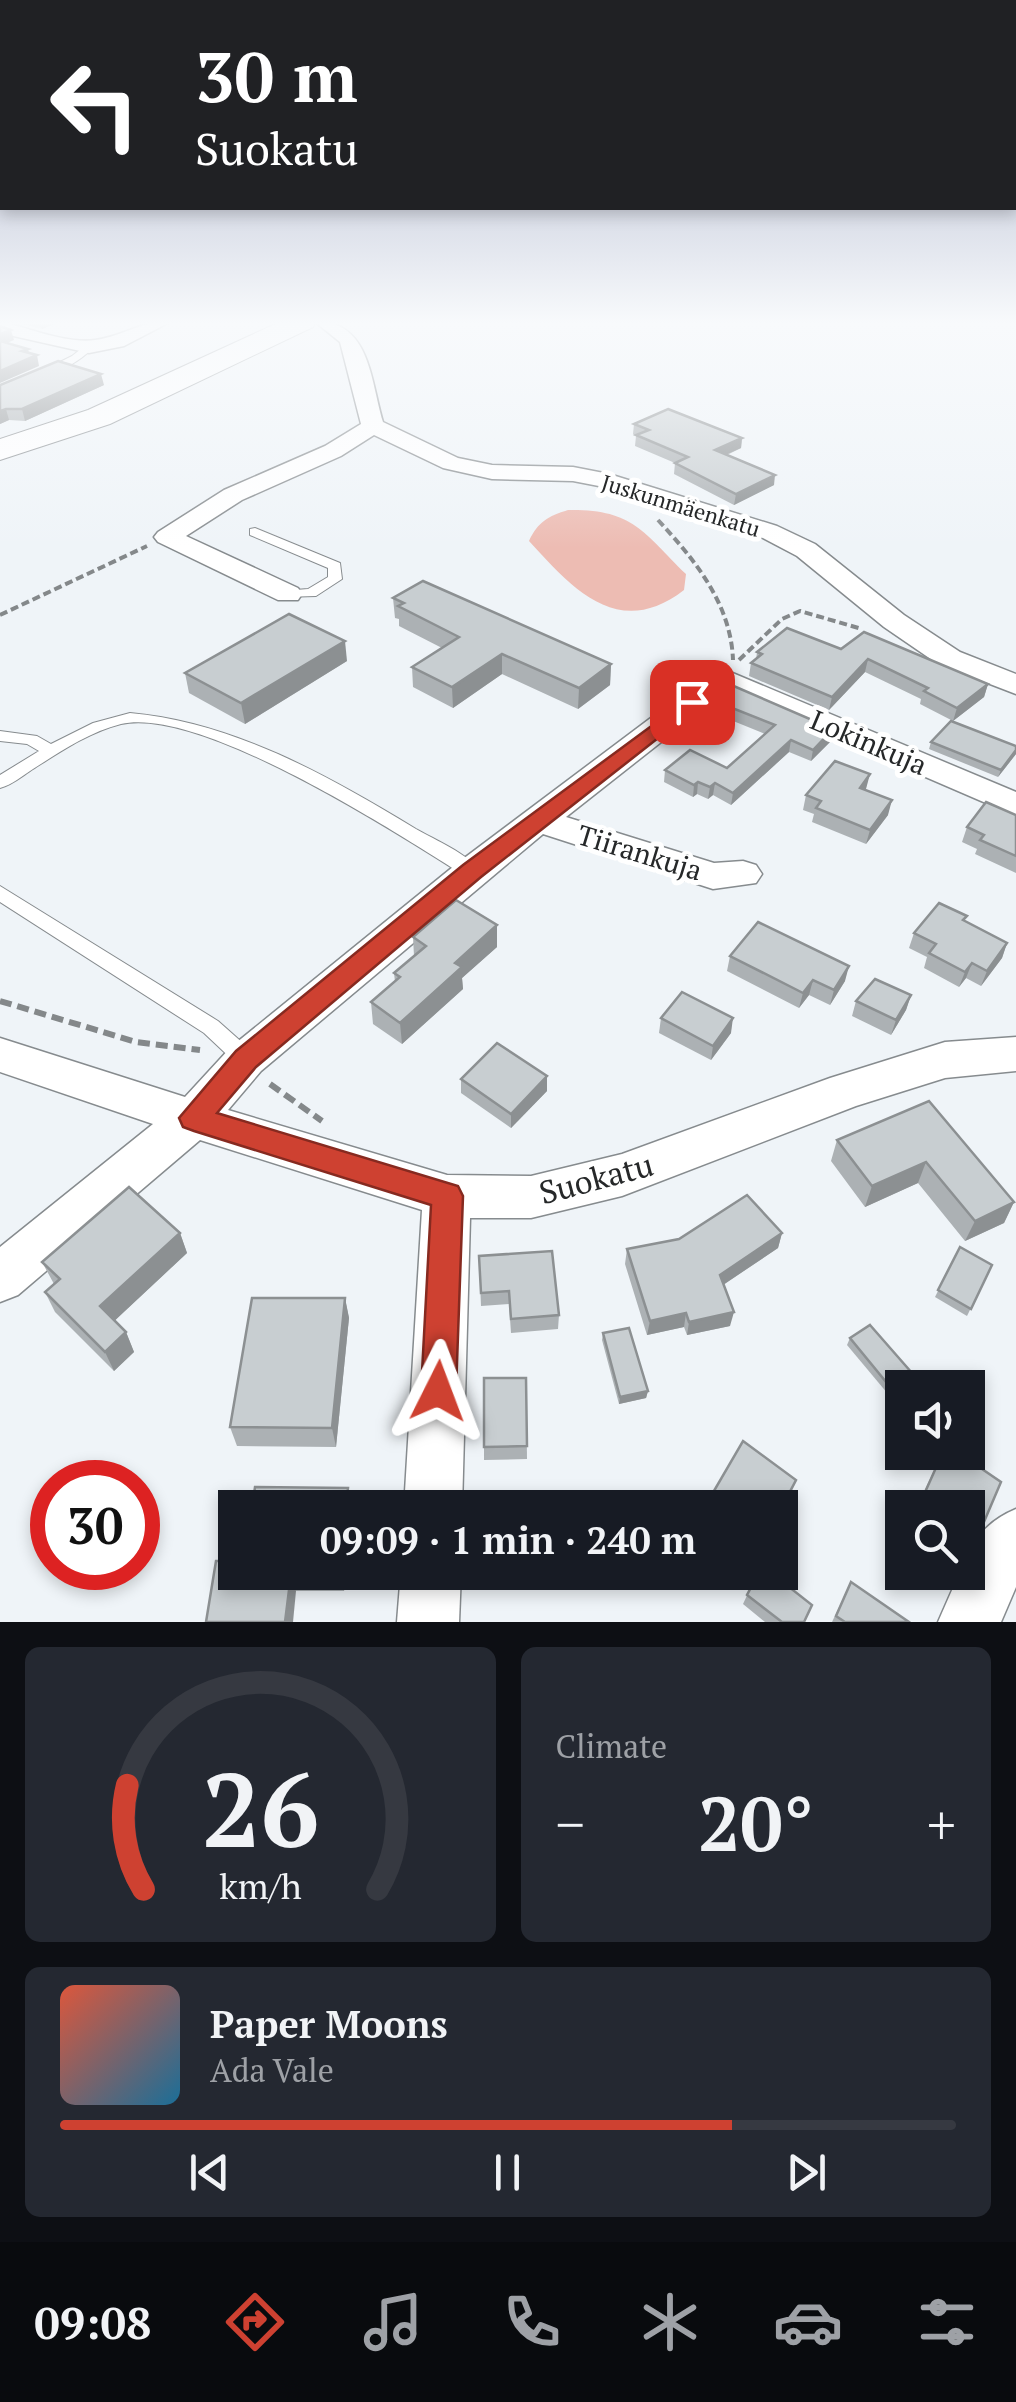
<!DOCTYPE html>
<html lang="en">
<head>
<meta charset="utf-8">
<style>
  :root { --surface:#171b24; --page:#242831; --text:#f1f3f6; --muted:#9ea1a6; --line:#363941; --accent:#ce4131 }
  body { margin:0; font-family:"PT Serif",serif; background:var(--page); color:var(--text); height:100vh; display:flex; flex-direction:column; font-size:38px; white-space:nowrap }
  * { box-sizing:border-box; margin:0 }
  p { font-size:32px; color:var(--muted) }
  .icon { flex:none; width:55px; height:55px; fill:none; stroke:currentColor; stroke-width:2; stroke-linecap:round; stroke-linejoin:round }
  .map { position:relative; height:1622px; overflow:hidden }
  .panel { display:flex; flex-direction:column; gap:25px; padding:25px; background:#0d0f14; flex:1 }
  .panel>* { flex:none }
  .hud { position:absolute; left:0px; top:0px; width:1018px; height:210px; box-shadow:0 5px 15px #0003; background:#202124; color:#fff; overflow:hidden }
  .controls { position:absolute; left:885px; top:1370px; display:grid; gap:20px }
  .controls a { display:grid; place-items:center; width:100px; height:100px; border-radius:0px; background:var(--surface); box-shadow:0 5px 15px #0003; font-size:50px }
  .speed { position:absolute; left:30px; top:1460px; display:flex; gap:20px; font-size:50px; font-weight:700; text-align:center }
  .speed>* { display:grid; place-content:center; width:130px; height:130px; border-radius:50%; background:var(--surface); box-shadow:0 5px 15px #0003; line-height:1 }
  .speed .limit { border:15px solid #d22; background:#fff; color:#111 }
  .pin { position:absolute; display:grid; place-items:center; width:85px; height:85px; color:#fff; margin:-42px; border-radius:20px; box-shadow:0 5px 15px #0006 }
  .me { position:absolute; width:110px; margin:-55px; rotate:3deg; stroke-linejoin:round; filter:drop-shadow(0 0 8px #0008) }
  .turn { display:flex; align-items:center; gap:35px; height:210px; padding:0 30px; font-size:45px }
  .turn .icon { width:130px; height:130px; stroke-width:2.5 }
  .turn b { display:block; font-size:70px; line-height:85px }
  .big { font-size:75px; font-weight:700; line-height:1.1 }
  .panel .card { flex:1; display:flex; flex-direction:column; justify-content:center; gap:15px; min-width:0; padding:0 35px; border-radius:15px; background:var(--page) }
  .panel .dial { align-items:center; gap:0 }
  .dial svg { height:260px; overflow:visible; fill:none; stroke:var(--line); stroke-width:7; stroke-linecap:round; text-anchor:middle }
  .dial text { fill:var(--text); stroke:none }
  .song { display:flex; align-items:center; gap:30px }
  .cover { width:120px; height:120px; border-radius:15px; background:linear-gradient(135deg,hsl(10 70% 55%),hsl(200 70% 35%)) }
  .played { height:10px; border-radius:5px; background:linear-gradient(90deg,var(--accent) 75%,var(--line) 75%) }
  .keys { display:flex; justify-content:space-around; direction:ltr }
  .heat { display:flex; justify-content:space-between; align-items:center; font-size:55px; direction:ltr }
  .panel .tiles { flex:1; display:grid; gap:25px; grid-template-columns:1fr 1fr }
  .card:last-child { grid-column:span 2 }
  .trip { position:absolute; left:218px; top:1490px; width:580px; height:100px; border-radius:0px; background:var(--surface); box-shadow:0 5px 15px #0003; font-weight:700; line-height:100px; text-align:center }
  .tabs { display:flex; height:160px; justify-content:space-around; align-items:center; background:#090b0e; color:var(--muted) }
  .tabs .icon { width:70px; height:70px }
  .tabs .active { color:var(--accent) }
  .tabs b { font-size:45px; color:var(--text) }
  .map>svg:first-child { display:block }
</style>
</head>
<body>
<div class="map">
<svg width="1016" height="1622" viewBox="0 0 1016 1622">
  <rect width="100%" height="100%" fill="#eff4f8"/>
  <path fill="#edbcb3" d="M 568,510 C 633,509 642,531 686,574 L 684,590 C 618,641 572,588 529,541 C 538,522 548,516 568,510 Z"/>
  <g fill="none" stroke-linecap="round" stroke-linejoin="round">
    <defs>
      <g id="lane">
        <path d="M 86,345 L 94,347 C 82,359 58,376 42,371 L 72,356 Z"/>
        <path d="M 255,528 L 340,563 L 342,579 L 316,596 L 283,597 L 283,591 L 308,589 L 328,577 L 328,568 L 250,535 L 250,529 Z"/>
        <path d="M 130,713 C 233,722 329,776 416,829 C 437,841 466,853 481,871 L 479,876 L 465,876 C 396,832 200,706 121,724 C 89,732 60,752 33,769 C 22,776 12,785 0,788 L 0,775 L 39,751 L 27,744 L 0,741 L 0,731 L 37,736 L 51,744 L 93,723 Z"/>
        <path d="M 0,886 L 218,1021 L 254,1053 L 257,1059 L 254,1065 L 246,1068 L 238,1065 L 204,1033 L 0,902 Z"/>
      </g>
      <g id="street">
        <path d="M 0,321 C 28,328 67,344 95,340 C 125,336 139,321 172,321 L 124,346 L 89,353 L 0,333 Z"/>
        <path d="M 314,321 C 370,321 370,378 383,422 L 458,458 L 492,465 L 573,467 L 609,474 L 777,526 L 815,544 L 904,615 L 960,652 L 1016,674 L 1016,694 L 938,664 L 884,627 L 797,556 L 759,536 L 604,487 L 573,481 L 492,479 L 443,468 L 374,435 L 341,456 L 242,500 L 186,536 L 298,588 L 302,594 L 298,600 L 278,600 L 158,542 L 154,537 L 158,532 L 224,490 L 325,446 L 361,424 L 340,342 Z"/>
        <path d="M 723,669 L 1016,792 L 1016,816 L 726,691 L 566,817 L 714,863 L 743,861 L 756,865 L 762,874 L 756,883 L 713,889 L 543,834 L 261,1071 L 228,1110 L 447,1175 L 531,1176 L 622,1154 L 830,1078 L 945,1042 L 1016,1037 L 1016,1071 L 945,1078 L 856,1106 L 622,1196 L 531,1218 L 470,1218 L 462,1508 L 404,1508 L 422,1210 L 200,1140 L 18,1295 L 0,1302 L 0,1247 L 153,1124 L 0,1072 L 0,1038 L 185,1097 L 231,1047 L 459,862 L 712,672 Z"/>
        <path d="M 1016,1509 L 1016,1587 L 1001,1622 L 938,1622 L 960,1572 L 968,1572 C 968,1541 988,1521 1016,1509 Z"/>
        <path d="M 401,1572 L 461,1572 L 459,1622 L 397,1622 Z"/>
      </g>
      <path id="secondary" d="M 282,321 L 317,321 L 313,327 L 110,424 L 0,460 L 0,439 L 88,410 Z"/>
    </defs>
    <use href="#lane" stroke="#868b8e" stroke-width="2"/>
    <use href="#street" stroke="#868b8e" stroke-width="3"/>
    <use href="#secondary" stroke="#868b8e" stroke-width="2"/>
    <g stroke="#84888a" stroke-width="4" stroke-dasharray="8 4" stroke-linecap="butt">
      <path d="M 658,520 C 695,560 731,604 733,660"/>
      <path d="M 0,615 L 147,546"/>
      <path d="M 739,660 L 782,619 L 800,611 L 862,629"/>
    </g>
    <g stroke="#84888a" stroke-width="6" stroke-dasharray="12 6" stroke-linecap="butt">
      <path d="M 0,1001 L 136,1042 L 200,1050"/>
      <path d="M 270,1084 L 322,1121"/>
    </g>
    <use href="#lane" fill="#fff" fill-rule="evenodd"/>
    <use href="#street" fill="#fff" fill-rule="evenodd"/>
    <use href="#secondary" fill="#fff" fill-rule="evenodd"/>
  </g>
  <g fill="#acb1b4">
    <path d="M 10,321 L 62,321 L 42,329 Z"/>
    <path d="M 0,385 L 104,385 L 25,421 L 9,420 L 0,424 Z"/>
    <path d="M 634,424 L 742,438 L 741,448 L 727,455 L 774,485 L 734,505 L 674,474 L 675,463 L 635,446 L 636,436 L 633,434 Z"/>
    <path d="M 393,598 L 611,664 L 610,685 L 578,709 L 502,674 L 453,708 L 413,687 L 412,667 L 442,648 L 399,626 L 399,619 L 395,618 Z"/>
    <path d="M 841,649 L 988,684 L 984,697 L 953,721 L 920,704 L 921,699 L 865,672 L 829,710 L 749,676 L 751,663 L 756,660 L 757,652 Z"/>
    <path d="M 347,661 L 245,724 L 189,693 L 185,673 Z"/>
    <path d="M 712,700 L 833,729 L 831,741 L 811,761 L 789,752 L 731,805 L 713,795 L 708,799 L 697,794 L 693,797 L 664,782 L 665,770 L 727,768 L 765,734 L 711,712 Z"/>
    <path d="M 931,742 L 1016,754 L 998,777 L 929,749 Z"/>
    <path d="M 866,789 L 865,790 L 888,815 L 866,844 L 812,822 L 814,814 L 803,810 L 806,795 Z"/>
    <path d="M 1016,815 L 1016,873 L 975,854 L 977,849 L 962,842 L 967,827 Z"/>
    <path d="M 965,921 L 1007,943 L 1002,958 L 981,986 L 966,978 L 959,987 L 924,968 L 927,957 L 909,948 L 914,933 Z"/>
    <path d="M 497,925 L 497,947 L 462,978 L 463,989 L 402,1044 L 373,1024 L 371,1002 L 395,982 L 394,973 L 414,956 L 413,937 Z"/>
    <path d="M 730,956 L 845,981 L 830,1005 L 809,995 L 799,1008 L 727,971 Z"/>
    <path d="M 911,995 L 906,1010 L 891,1035 L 852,1016 L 856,1001 Z"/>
    <path d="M 661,1018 L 731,1033 L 711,1060 L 659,1033 Z"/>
    <path d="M 547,1076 L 547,1091 L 511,1128 L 461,1093 L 461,1079 Z"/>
    <path d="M 929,1101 L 1014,1202 L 1004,1223 L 965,1241 L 918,1183 L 865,1207 L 831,1161 L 837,1140 Z"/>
    <path d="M 180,1233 L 187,1253 L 114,1321 L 126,1332 L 134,1352 L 114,1371 L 55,1312 L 45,1292 L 54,1284 L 42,1262 Z"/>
    <path d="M 782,1233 L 778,1248 L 723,1285 L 730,1326 L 687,1335 L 684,1327 L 647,1335 L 625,1264 L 627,1249 Z"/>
    <path d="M 960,1247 L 992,1265 L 967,1316 L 935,1297 Z"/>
    <path d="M 479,1256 L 559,1315 L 558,1329 L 511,1333 L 509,1304 L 481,1306 Z"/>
    <path d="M 345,1298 L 349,1318 L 336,1447 L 237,1446 L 230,1427 Z"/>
    <path d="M 603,1333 L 648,1391 L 646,1398 L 619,1404 L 602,1340 Z"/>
    <path d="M 850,1338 L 912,1373 L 909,1380 L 888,1394 L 847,1345 Z"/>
    <path d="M 484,1378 L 526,1378 L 527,1459 L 484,1460 Z"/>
    <path d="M 943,1452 L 957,1452 L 1001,1482 L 972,1550 L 968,1557 L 968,1508 L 916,1508 Z"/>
    <path d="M 235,1561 L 346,1572 L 344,1591 L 296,1591 Z"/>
    <path d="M 732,1572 L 770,1572 L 804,1622 L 765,1622 L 743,1604 L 751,1587 Z"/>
    <path d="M 851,1582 L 909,1622 L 832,1622 Z"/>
  </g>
  <g fill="#8c9092">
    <path d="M 40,321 L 62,321 L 42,329 Z"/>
    <path d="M 11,330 L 14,340 L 0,346 L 0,334 Z"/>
    <path d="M 28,349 L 30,358 L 37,355 L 39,366 L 0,383 L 0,371 L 22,351 Z"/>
    <path d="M 101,374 L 104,385 L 25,421 L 22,409 Z"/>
    <path d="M 6,409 L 9,420 L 0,424 L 0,411 Z"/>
    <path d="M 742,438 L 741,448 L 714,460 L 715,450 Z"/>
    <path d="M 775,475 L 774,485 L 734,505 L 736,494 Z"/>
    <path d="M 345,641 L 347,661 L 245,724 L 241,703 Z"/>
    <path d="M 502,654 L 502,674 L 453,708 L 452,687 Z"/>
    <path d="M 868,659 L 865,672 L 829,710 L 832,697 Z"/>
    <path d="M 611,664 L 610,685 L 578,709 L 579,688 Z"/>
    <path d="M 988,684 L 984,697 L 953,721 L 957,708 Z"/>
    <path d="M 833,729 L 831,741 L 811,761 L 813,750 Z"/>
    <path d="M 791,740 L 789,752 L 731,805 L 733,793 Z"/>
    <path d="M 1016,750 L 1016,754 L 998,777 L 1001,770 Z"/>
    <path d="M 870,774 L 866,789 L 856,802 L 860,788 Z"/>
    <path d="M 698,782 L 697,794 L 693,797 L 694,785 Z"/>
    <path d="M 715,783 L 713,795 L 708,799 L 710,787 Z"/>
    <path d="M 892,800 L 888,815 L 866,844 L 870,830 Z"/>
    <path d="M 497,925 L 497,947 L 462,978 L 463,989 L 402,1044 L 400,1023 L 455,963 Z"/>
    <path d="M 1007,943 L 1002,958 L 981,986 L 987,971 Z"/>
    <path d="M 972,963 L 966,978 L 959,987 L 965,972 Z"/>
    <path d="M 849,966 L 845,981 L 830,1005 L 834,990 Z"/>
    <path d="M 813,980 L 809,995 L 799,1008 L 803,993 Z"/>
    <path d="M 911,995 L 906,1010 L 891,1035 L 896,1020 Z"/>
    <path d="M 733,1018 L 731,1033 L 711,1060 L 713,1046 Z"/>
    <path d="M 547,1076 L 547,1091 L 511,1128 L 511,1114 Z"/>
    <path d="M 926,1162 L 918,1183 L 865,1207 L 872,1186 Z"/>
    <path d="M 1014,1202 L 1004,1223 L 965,1241 L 975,1221 Z"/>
    <path d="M 180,1233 L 187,1253 L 109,1326 L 100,1306 Z"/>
    <path d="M 782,1233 L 778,1248 L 717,1289 L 720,1275 Z"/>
    <path d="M 345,1298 L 349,1318 L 336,1447 L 332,1428 Z"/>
    <path d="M 734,1312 L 730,1326 L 687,1335 L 689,1322 Z"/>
    <path d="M 686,1313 L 684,1327 L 647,1335 L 650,1321 Z"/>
    <path d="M 126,1332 L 134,1352 L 114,1371 L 105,1352 Z"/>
    <path d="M 912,1373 L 909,1380 L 888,1394 L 891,1388 Z"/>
    <path d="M 648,1391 L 646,1398 L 619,1404 L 620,1397 Z"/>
    <path d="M 348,1488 L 352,1506 L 352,1508 L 346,1508 Z"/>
    <path d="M 340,1572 L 346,1572 L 344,1591 L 340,1575 Z"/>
    <path d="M 291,1574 L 296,1591 L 293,1622 L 285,1622 Z"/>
  </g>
  <g fill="#c8ced1" stroke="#8c9092" stroke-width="2.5">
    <path d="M 0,326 L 11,330 L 0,334 Z"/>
    <path d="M 0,341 L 28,349 L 22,351 L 37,355 L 0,371 Z"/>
    <path d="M 58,361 L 101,374 L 22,409 L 6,409 L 0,411 L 0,385 Z"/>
    <path d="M 668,409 L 742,438 L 715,450 L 775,475 L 736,494 L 675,463 L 688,457 L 636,435 L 649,430 L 634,424 Z"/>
    <path d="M 423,581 L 611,664 L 579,688 L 502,654 L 452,687 L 412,667 L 459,637 L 398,606 L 404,603 L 393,598 Z"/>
    <path d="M 289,614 L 345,641 L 241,703 L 185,673 Z"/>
    <path d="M 787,628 L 841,649 L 864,632 L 988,684 L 957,708 L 924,691 L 928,688 L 868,659 L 832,697 L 751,663 L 762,654 L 757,652 Z"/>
    <path d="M 729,684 L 833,729 L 813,750 L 791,740 L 733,793 L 715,783 L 710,787 L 698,782 L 694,785 L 665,770 L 690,750 L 727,768 L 775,725 L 712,700 Z"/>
    <path d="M 951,721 L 1016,746 L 1016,750 L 1001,770 L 931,742 Z"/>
    <path d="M 835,761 L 870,774 L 860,788 L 892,800 L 870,830 L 816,808 L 821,801 L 806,795 Z"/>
    <path d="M 986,802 L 1016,815 L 1016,856 L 980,840 L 984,835 L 967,827 Z"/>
    <path d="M 456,900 L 497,925 L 455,963 L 462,967 L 400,1023 L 371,1002 L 400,977 L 394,973 L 426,946 L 413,937 Z"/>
    <path d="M 939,903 L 967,916 L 963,920 L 1007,943 L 987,971 L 972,963 L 965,972 L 929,953 L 936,944 L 914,933 Z"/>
    <path d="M 758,922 L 849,966 L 834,990 L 813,980 L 803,993 L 730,956 Z"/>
    <path d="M 875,979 L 911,995 L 896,1020 L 856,1001 Z"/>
    <path d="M 682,992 L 733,1018 L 713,1046 L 661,1018 Z"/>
    <path d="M 497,1043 L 547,1076 L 511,1114 L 461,1079 Z"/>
    <path d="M 929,1101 L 1014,1202 L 975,1221 L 926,1162 L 872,1186 L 837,1140 Z"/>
    <path d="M 129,1187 L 180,1233 L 100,1306 L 126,1332 L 105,1352 L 45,1292 L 60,1279 L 42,1262 Z"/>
    <path d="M 747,1195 L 782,1233 L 720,1275 L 734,1312 L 689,1322 L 686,1313 L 650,1321 L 627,1249 L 679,1239 Z"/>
    <path d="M 960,1247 L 992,1265 L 971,1309 L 938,1290 Z"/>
    <path d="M 552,1251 L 559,1315 L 511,1319 L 509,1291 L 481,1293 L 479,1256 Z"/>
    <path d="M 252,1298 L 345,1298 L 332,1428 L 230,1427 Z"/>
    <path d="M 870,1325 L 912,1373 L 891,1388 L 850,1338 Z"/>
    <path d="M 629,1328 L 648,1391 L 620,1397 L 603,1333 Z"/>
    <path d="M 484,1378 L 526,1378 L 527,1446 L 484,1447 Z"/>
    <path d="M 743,1441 L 796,1480 L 781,1509 L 796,1521 L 780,1551 L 780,1508 L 704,1508 Z"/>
    <path d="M 943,1452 L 957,1452 L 1001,1482 L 972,1550 L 968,1547 L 968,1508 L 918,1508 Z"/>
    <path d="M 255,1487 L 348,1488 L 346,1508 L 252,1508 Z"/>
    <path d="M 216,1561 L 235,1561 L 235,1572 L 340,1572 L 340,1575 L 291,1574 L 285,1622 L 206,1622 Z"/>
    <path d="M 749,1572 L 770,1572 L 812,1605 L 804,1622 L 782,1622 L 747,1595 L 756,1578 Z"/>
    <path d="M 851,1582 L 909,1622 L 845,1622 L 836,1616 Z"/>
  </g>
  <linearGradient id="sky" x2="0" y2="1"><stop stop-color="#9fa7c2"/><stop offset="0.59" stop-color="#f8fafc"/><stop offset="1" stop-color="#f8fafc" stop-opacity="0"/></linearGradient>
  <rect width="1016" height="548" fill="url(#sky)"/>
  <path fill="#ce4131" stroke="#862a20" stroke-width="2.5" d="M 692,696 L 699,698 L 699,706 L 481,877 L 256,1067 L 217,1113 L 458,1186 L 463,1196 L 456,1391 L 451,1403 L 438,1408 L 426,1403 L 421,1391 L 431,1205 L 194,1131 L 183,1127 L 179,1118 L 236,1051 L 463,865 Z"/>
  <g text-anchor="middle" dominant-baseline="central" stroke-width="10" stroke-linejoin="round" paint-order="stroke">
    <g font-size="22" fill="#262829" stroke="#fff">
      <text transform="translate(681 505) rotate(17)">Juskunmäenkatu</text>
    </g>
    <g font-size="28" fill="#262829" stroke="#fff">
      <text transform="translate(869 742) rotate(23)">Lokinkuja</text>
      <text transform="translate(640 852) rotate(17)">Tiirankuja</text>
    </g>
    <g font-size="32" fill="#262829" stroke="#fff">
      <text transform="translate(596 1178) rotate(-15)">Suokatu</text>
    </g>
  </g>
</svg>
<div class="controls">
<a><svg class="icon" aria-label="sound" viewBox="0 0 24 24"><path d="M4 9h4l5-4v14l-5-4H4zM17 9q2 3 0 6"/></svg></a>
<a><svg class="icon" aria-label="search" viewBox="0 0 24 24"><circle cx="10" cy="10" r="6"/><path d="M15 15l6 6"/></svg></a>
</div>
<div class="speed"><div class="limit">30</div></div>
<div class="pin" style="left:692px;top:702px;background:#d93025"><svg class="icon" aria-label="arrive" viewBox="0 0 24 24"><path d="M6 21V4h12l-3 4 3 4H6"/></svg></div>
<svg class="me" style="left:438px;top:1391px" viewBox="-20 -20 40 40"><path d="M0-17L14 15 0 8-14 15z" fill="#ce4131" stroke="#fff" stroke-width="4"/></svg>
<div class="trip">09:09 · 1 min · 240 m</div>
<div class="hud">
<div class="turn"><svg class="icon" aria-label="left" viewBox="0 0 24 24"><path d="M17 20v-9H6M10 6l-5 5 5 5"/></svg><div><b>30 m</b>Suokatu</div></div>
</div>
</div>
<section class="panel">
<div class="tiles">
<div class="card dial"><svg viewBox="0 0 100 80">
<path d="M14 69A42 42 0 1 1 86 69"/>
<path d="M14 69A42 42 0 0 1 9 37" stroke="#ce4131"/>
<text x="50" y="56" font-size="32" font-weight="700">26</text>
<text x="50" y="72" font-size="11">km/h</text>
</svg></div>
<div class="card"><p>Climate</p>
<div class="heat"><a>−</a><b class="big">20°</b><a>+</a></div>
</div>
<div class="card">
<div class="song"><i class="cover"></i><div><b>Paper Moons</b><p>Ada Vale</p></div></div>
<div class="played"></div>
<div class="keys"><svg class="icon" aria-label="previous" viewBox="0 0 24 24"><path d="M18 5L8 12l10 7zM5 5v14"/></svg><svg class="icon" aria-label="pause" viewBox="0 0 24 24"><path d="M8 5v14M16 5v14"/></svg><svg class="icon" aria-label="next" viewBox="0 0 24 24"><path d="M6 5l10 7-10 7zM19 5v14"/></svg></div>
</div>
</div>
</section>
<nav class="tabs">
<b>09:08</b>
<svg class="icon active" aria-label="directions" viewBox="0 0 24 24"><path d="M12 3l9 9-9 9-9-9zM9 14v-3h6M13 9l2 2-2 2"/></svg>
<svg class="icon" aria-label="music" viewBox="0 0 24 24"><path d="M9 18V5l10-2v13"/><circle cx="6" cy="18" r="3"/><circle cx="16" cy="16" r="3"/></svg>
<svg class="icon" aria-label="phone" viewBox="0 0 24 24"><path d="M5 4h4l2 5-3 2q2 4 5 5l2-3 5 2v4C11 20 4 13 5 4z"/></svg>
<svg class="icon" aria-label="climate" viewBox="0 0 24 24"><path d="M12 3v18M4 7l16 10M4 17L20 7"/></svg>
<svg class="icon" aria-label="car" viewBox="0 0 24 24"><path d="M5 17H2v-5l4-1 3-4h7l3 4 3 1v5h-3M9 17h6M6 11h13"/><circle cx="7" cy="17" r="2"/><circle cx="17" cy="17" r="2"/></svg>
<svg class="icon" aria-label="filters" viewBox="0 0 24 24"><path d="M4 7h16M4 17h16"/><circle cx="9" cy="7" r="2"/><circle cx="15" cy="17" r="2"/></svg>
</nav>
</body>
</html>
